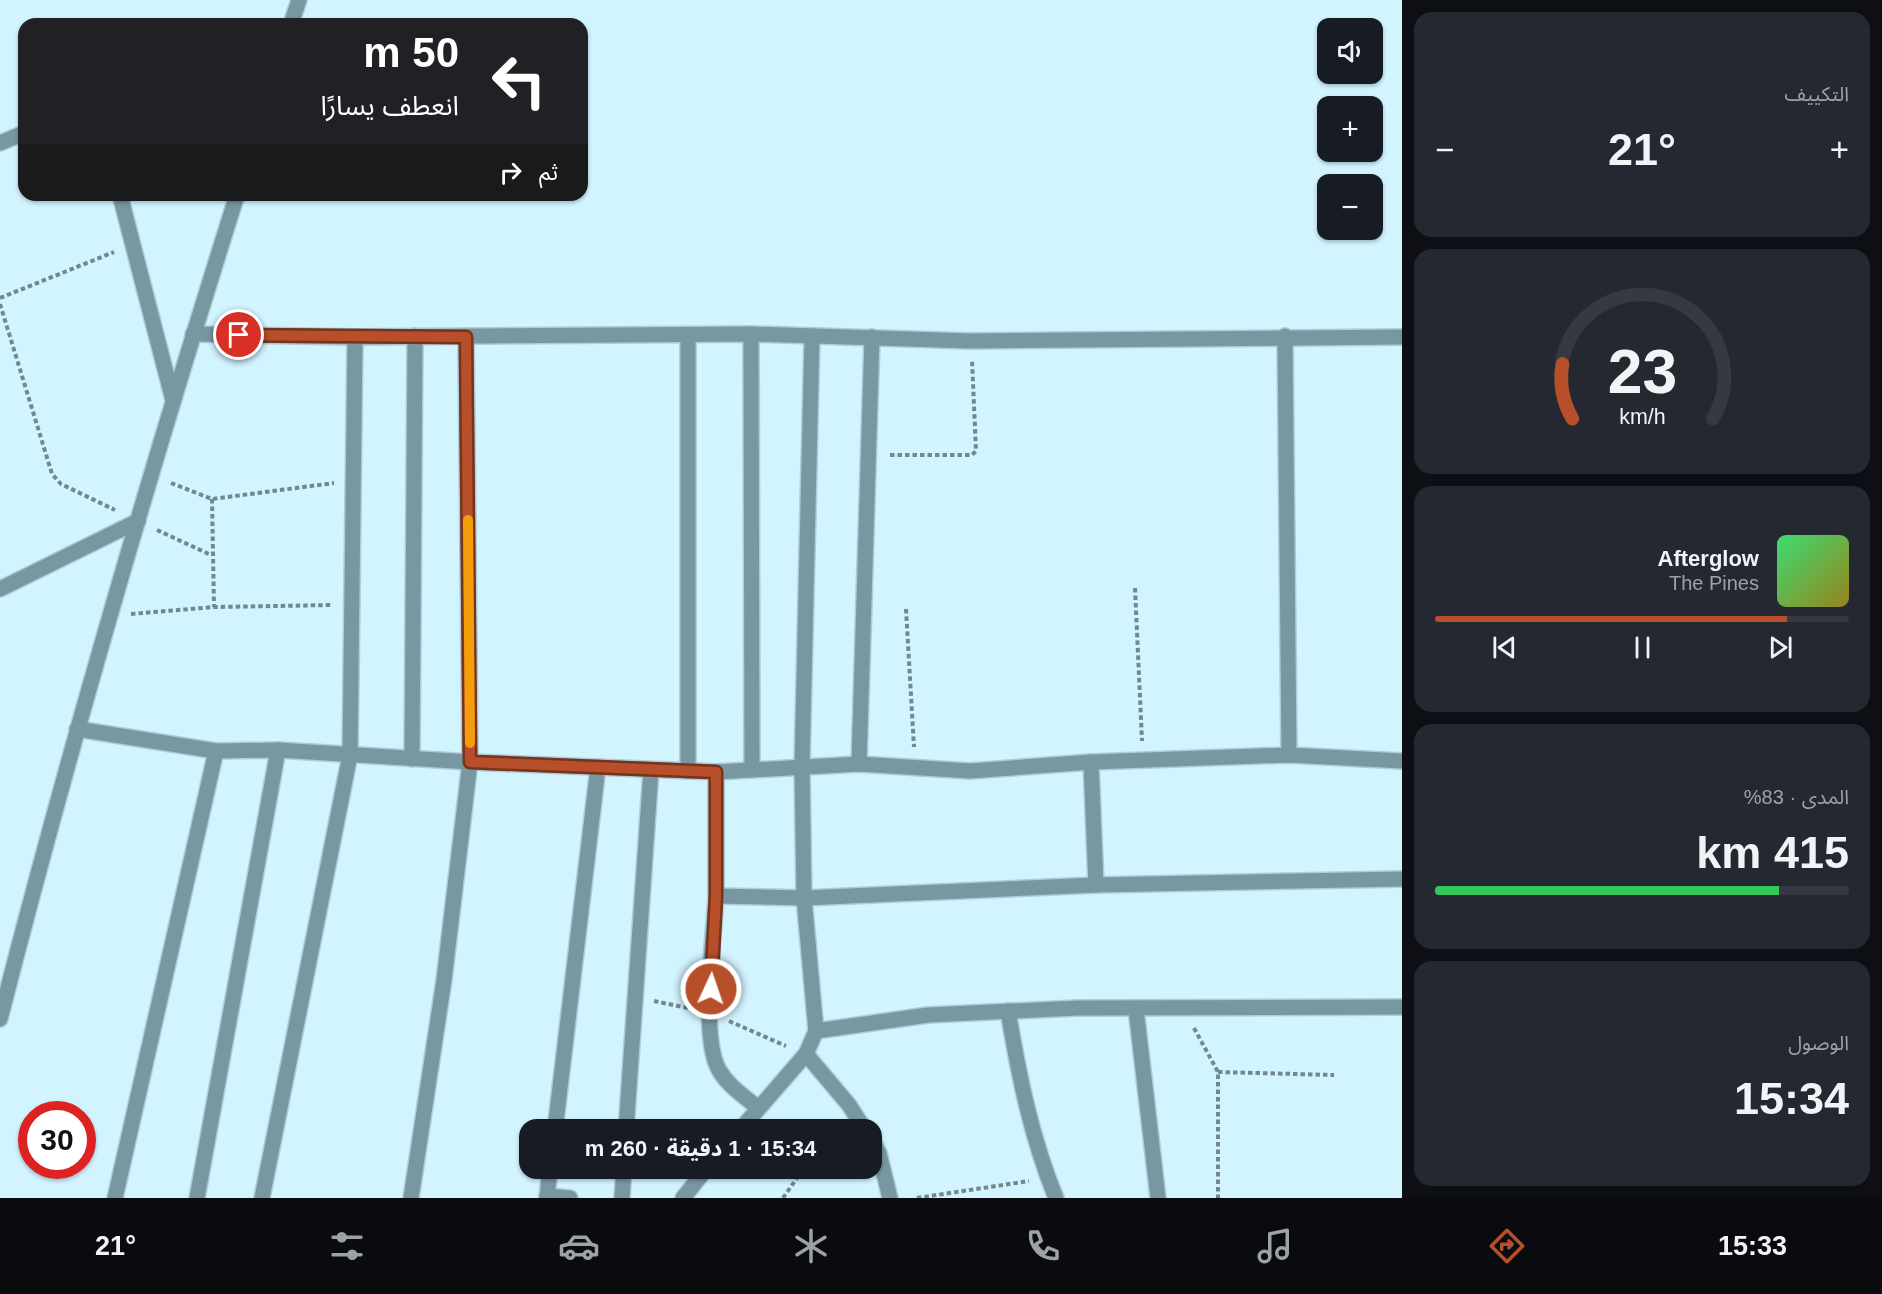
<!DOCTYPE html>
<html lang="ar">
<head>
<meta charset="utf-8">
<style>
  :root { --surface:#171b24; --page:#242831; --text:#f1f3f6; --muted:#9ea1a6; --line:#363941; --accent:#b74f2a }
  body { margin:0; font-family:Arial,"Noto Sans Arabic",sans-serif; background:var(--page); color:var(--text); direction:rtl; height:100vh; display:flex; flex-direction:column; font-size:22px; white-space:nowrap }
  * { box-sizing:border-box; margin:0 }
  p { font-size:20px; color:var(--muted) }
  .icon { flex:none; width:33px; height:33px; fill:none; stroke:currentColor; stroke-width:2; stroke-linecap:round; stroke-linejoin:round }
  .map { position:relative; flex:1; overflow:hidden; direction:ltr }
  .sheet { display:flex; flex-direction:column; gap:12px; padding:12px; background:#0d0f14; width:480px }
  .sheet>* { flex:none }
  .banner { position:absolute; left:18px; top:18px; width:570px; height:183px; border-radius:18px; box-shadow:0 2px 4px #0004; direction:rtl; background:#202124; color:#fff; overflow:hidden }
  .buttons { position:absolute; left:1317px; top:18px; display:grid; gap:12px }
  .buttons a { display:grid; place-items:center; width:66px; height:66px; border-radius:12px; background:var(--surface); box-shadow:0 2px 4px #0004; font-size:30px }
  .speed { position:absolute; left:18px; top:1101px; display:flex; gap:12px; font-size:30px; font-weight:700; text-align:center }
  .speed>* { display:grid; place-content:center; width:78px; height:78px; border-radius:50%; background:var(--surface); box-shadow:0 2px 4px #0004; line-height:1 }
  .speed .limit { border:9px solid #d22; background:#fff; color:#111 }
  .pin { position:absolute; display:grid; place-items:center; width:51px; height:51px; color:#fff; margin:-26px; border:3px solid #fff; border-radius:50%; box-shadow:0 2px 6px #0007 }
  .me { position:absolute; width:66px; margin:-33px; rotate:3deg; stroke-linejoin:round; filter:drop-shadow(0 0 4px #0008) }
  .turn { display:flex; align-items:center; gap:21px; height:126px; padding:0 30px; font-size:27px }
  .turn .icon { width:78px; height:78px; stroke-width:2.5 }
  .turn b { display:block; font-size:42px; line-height:51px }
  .then { display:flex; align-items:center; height:57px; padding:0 30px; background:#0003; gap:12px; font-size:22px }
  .big { font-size:45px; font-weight:700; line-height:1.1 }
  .sheet .tile { flex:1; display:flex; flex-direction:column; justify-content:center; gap:9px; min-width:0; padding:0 21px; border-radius:18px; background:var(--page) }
  .sheet .dial { align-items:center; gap:0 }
  .dial svg { height:156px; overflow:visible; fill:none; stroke:var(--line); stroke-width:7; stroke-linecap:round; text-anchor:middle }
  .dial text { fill:var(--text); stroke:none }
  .song { display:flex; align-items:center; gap:18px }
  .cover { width:72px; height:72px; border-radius:9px; background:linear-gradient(135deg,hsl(140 70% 55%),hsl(50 70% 35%)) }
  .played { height:6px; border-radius:3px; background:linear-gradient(90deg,var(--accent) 85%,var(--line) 85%) }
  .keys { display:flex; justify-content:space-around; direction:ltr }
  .heat { display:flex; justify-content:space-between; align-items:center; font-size:33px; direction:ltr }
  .charge { height:9px; border-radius:4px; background:linear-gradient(90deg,#34c759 83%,var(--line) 0) }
  .trip { position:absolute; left:519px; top:1119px; width:363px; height:60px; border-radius:18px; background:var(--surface); box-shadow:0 2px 4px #0004; font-weight:700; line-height:60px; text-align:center; direction:rtl }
  .tabs { display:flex; height:96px; justify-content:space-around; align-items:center; background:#090b0e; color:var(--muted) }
  .tabs .icon { width:42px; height:42px }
  .tabs .selected { color:var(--accent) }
  .tabs b { font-size:27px; color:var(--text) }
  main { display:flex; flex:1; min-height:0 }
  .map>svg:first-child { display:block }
</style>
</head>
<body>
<main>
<section class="sheet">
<div class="tile"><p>التكييف</p>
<div class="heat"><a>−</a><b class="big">21°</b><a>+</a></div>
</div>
<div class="tile dial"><svg viewBox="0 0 100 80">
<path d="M14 69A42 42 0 1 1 86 69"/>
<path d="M14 69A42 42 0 0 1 9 41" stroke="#b74f2a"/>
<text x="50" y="56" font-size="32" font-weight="700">23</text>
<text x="50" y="72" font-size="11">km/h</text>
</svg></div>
<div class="tile">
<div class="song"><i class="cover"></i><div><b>Afterglow</b><p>The Pines</p></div></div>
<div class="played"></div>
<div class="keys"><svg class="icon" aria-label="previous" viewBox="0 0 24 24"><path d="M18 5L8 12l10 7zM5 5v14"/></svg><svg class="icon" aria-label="pause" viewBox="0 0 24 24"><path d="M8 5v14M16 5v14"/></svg><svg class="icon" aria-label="next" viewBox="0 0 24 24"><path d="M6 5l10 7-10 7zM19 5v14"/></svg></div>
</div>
<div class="tile"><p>المدى · 83%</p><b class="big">415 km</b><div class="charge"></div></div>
<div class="tile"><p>الوصول</p><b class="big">15:34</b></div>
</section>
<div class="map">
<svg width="1402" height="1198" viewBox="0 0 1402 1198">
  <rect width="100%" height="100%" fill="#d2f4ff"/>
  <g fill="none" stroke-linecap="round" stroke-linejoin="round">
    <defs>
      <g id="minor">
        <path d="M 291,24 L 299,0"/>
        <path d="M 0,143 L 24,133"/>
        <path d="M 120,195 L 173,400"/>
        <path d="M 193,334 L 355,337"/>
        <path d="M 751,334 L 752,770"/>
        <path d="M 688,335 L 688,771"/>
        <path d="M 1285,336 L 1289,755"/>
        <path d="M 0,589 L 138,521"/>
        <path d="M 77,729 L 216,751 L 278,750 L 470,762 L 716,772 L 859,764 L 970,771 L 1091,762 L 1289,755 L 1402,761"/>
        <path d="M 412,759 L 415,336"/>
        <path d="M 1091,762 L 1096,885"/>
        <path d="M 859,764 L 872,337"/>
        <path d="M 716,772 L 716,896 L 804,898 L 1096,885 L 1402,879"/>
        <path d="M 716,896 C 714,935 700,1037 719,1070 C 728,1086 744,1096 758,1108"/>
        <path d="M 1136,1009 L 1158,1198"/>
        <path d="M 1008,1011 C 1019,1076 1031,1137 1056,1198"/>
        <path d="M 0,1019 C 71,742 151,468 237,195"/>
        <path d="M 816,1031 L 928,1015 L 1078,1008 L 1402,1007"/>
        <path d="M 806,1054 L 849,1105 L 865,1130"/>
        <path d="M 555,1130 L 598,767"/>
        <path d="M 626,1130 L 651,770"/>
        <path d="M 740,1130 L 806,1054 L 816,1031 L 804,898 L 802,766 L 812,336"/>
        <path d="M 872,1140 L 879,1153 L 890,1198"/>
        <path d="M 547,1196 L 570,1198"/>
        <path d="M 115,1198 L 216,751"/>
        <path d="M 197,1198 L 278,750"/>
        <path d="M 262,1198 L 350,755 L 355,337 L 751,334 L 970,341 L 1402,337"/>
        <path d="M 411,1198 L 444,980 L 470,762 L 466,337"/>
        <path d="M 547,1198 L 550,1168"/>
        <path d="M 622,1198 L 624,1168"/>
        <path d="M 683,1198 L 707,1168"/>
      </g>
    </defs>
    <use href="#minor" stroke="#afcdd7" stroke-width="18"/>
    <g stroke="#71888f" stroke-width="4" stroke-dasharray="4.5 3" stroke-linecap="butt">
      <path d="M 0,298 L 114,252"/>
      <path d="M 0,304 L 52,474 L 61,484 L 115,510"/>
      <path d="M 890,455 L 972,455 L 976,451 L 972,360"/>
      <path d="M 171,483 L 212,499 L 334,483"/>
      <path d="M 212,499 L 214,607"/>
      <path d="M 157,530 L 211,555"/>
      <path d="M 1135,588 L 1142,741"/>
      <path d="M 906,609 L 914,747"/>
      <path d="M 131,614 L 214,607 L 333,605"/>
      <path d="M 654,1001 L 688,1008"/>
      <path d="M 729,1021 L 786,1046"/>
      <path d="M 1194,1028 L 1218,1072 L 1218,1198"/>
      <path d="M 1218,1072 L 1334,1075"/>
      <path d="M 783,1198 L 804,1168"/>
      <path d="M 917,1198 L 1029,1181"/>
    </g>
    <use href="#minor" stroke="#7997a1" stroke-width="15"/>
  </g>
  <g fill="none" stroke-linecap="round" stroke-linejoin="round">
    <defs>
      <path id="route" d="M 239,335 L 466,337 L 470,762 L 716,772 L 716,896 L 711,989"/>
    </defs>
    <use href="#route" stroke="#77331b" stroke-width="15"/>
    <use href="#route" stroke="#b74f2a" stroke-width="10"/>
    <path stroke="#f59e0b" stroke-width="10" d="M 468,520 L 470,743"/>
  </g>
</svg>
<div class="buttons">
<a><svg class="icon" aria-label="sound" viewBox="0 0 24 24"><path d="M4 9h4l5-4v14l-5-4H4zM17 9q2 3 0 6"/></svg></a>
<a>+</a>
<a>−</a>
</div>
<div class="speed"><div class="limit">30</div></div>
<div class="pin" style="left:239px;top:335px;background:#d93025"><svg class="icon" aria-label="arrive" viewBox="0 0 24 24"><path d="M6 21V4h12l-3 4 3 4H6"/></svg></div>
<svg class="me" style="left:711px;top:989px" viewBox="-20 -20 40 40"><circle r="17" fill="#b74f2a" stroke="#fff" stroke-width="3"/><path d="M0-11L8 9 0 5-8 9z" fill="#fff"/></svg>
<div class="trip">15:34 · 1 دقيقة · 260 m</div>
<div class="banner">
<div class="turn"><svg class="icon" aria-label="left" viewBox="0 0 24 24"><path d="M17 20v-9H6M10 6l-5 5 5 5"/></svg><div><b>50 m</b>انعطف يسارًا</div></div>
<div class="then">ثم<svg class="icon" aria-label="right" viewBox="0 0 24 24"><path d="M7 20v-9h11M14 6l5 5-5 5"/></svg></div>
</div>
</div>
</main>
<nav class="tabs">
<b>15:33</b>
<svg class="icon selected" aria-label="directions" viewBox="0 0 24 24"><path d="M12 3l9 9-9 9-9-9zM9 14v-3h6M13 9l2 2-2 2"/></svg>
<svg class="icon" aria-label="music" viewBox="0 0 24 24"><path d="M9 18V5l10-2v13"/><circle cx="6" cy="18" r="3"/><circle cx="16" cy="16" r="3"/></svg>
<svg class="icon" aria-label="phone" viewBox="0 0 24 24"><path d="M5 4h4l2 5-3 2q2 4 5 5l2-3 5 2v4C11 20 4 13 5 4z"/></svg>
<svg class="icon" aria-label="climate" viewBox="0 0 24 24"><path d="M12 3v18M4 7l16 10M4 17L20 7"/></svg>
<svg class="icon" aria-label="car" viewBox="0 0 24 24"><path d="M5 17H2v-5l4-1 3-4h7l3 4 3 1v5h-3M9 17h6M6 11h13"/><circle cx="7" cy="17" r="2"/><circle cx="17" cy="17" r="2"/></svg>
<svg class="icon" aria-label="filters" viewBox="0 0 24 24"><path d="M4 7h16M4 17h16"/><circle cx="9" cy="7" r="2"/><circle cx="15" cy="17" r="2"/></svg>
<b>21°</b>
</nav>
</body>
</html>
